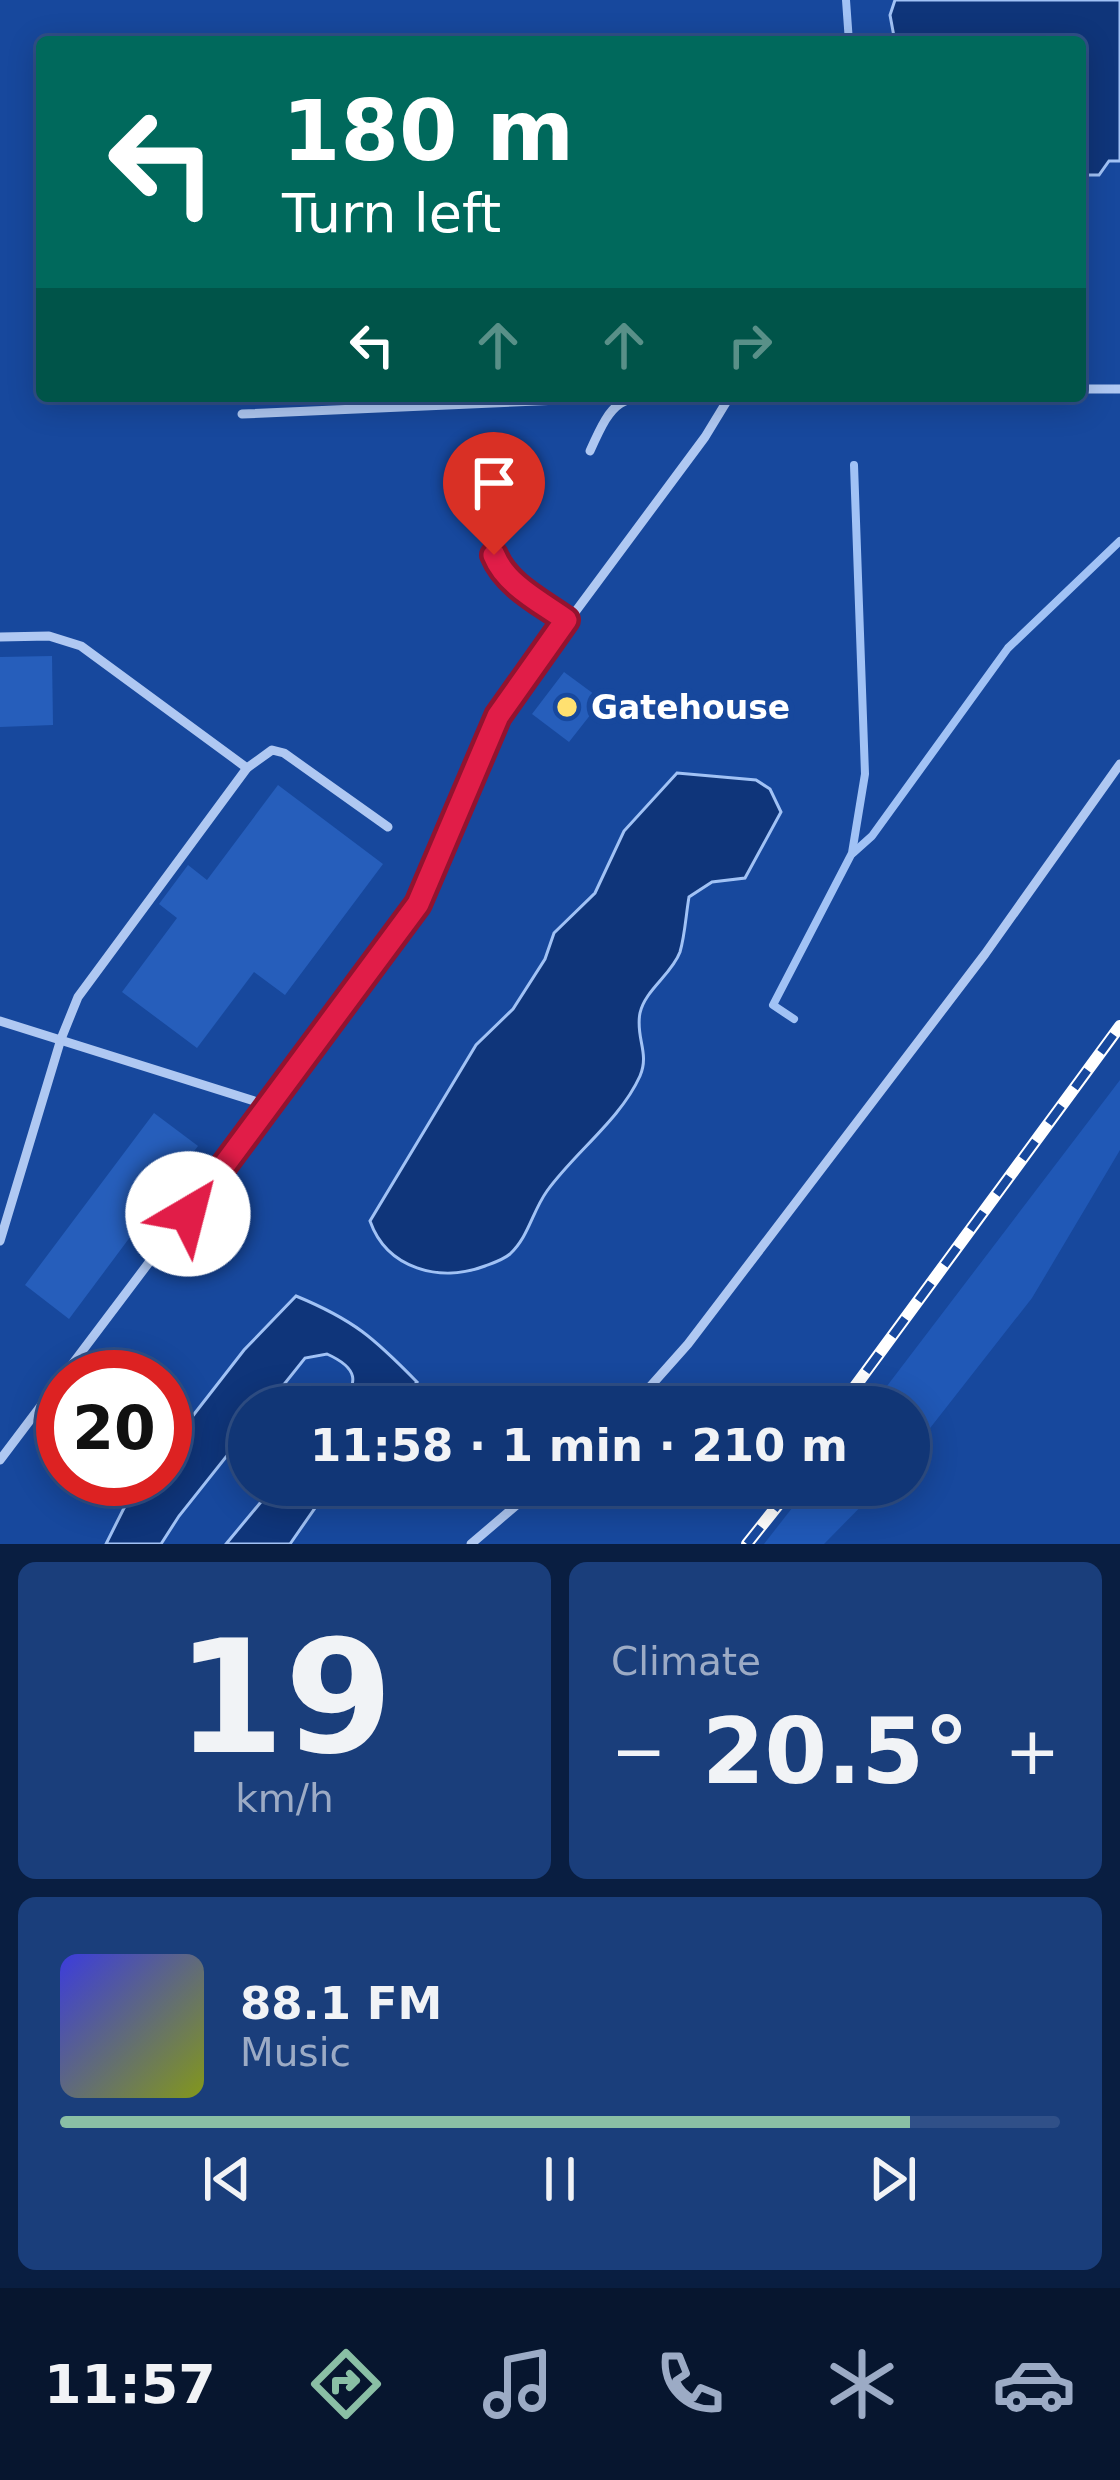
<!DOCTYPE html>
<html lang="en">
<head>
<meta charset="utf-8">
<style>
  :root { --surface:#113676; --page:#1a3e7b; --text:#f1f3f6; --muted:#9cabc5; --line:#305088; --accent:#8abfa5 }
  body { margin:0; font-family:"DejaVu Sans",sans-serif; background:var(--page); color:var(--text); height:100vh; display:flex; flex-direction:column; font-size:45px; white-space:nowrap }
  * { box-sizing:border-box; margin:0 }
  p { font-size:39px; color:var(--muted) }
  .icon { flex:none; width:66px; height:66px; fill:none; stroke:currentColor; stroke-width:2; stroke-linecap:round; stroke-linejoin:round }
  .map { position:relative; height:1544px; overflow:hidden }
  .side { display:flex; flex-direction:column; gap:18px; padding:18px; background:#091e41; flex:1 }
  .side>* { flex:none }
  .top-card { position:absolute; left:36px; top:36px; width:1050px; height:366px; border-radius:12px; box-shadow:0 6px 30px #0003,0 0 0 3px var(--line); background:#00695c; color:#fff; overflow:hidden }
  .speed { position:absolute; left:36px; top:1350px; display:flex; gap:24px; font-size:60px; font-weight:700; text-align:center }
  .speed>* { display:grid; place-content:center; width:156px; height:156px; border-radius:50%; background:var(--surface); box-shadow:0 6px 30px #0003,0 0 0 3px var(--line); line-height:1 }
  .speed .limit { border:18px solid #d22; background:#fff; color:#111 }
  .pin { position:absolute; display:grid; place-items:center; width:102px; height:102px; color:#fff; margin:-123px -51px; border-radius:50% 50% 50% 0; rotate:-45deg; box-shadow:0 0 12px #0007 }
  .pin .icon { rotate:45deg }
  .me { position:absolute; width:132px; margin:-66px; rotate:37deg; stroke-linejoin:round; filter:drop-shadow(0 0 9px #0008) }
  .turn { display:flex; align-items:center; gap:42px; height:252px; padding:0 48px; font-size:54px }
  .turn .icon { width:156px; height:156px; stroke-width:2.5 }
  .turn b { display:block; font-size:84px; line-height:102px }
  .lanes { display:flex; align-items:center; height:114px; padding:0 48px; background:#0003; justify-content:center; gap:60px; direction:ltr }
  .lanes .off { opacity:.35 }
  .big { font-size:90px; font-weight:800; line-height:1.1 }
  .side .tile { flex:1; display:flex; flex-direction:column; justify-content:center; gap:18px; min-width:0; padding:0 42px; border-radius:18px; background:var(--page) }
  .side .dial { align-items:center; gap:0 }
  .dial b { font-size:156px; line-height:1 }
  .song { display:flex; align-items:center; gap:36px }
  .cover { width:144px; height:144px; border-radius:18px; background:linear-gradient(135deg,hsl(240 70% 55%),hsl(70 70% 35%)) }
  .played { height:12px; border-radius:6px; background:linear-gradient(90deg,var(--accent) 85%,var(--line) 85%) }
  .keys { display:flex; justify-content:space-around; direction:ltr }
  .heat { display:flex; justify-content:space-between; align-items:center; font-size:66px; direction:ltr }
  .side .tiles { flex:1; display:grid; gap:18px; grid-template-columns:1fr 1fr }
  .tile:last-child { grid-column:span 2 }
  .trip { position:absolute; left:228px; top:1386px; width:702px; height:120px; border-radius:60px; background:var(--surface); box-shadow:0 6px 30px #0003,0 0 0 3px var(--line); font-weight:800; line-height:120px; text-align:center }
  .dock { display:flex; height:192px; justify-content:space-around; align-items:center; background:#07162f; color:var(--muted) }
  .dock .icon { width:84px; height:84px }
  .dock .active { color:var(--accent) }
  .dock b { font-size:54px; color:var(--text) }
  .map>svg:first-child { display:block }
</style>
</head>
<body>
<div class="map">
<svg width="1120" height="1544" viewBox="0 0 1120 1544">
  <rect width="100%" height="100%" fill="#17489d"/>
  <g fill="#2058b6">
    <path d="M 1120,1080 L 1120,1150 L 1032,1298 L 909,1455 L 909,1407 L 871,1407 Z"/>
    <path d="M 810,1485 L 882,1485 L 824,1544 L 764,1544 Z"/>
  </g>
  <g fill="#0f357a" stroke="#a1c2f5" stroke-width="3">
    <path d="M 895,0 L 1120,0 L 1120,161 L 1109,161 L 1099,175 L 1080,175 L 1080,42 L 895,42 L 890,15 Z"/>
    <path d="M 677,773 L 756,780 L 770,789 L 781,812 L 745,878 L 712,882 L 689,897 C 686,914 685,935 680,952 C 672,974 645,990 640,1013 C 635,1037 650,1053 640,1076 C 620,1120 575,1152 547,1191 C 532,1212 529,1236 510,1254 C 503,1260 493,1263 485,1266 C 440,1283 387,1269 370,1221 L 476,1045 L 513,1009 L 545,959 L 554,933 L 595,893 L 624,831 Z"/>
    <path d="M 296,1296 C 354,1320 374,1338 417,1382 L 393,1407 L 339,1407 C 360,1382 358,1368 327,1354 L 305,1358 L 266,1407 L 249,1407 L 249,1428 L 179,1516 L 161,1544 L 106,1544 L 124,1508 L 146,1479 L 165,1479 L 165,1453 L 174,1440 L 244,1350 Z"/>
    <path d="M 275,1485 L 331,1485 L 290,1544 L 226,1544 Z"/>
  </g>
  <g fill="none" stroke-linecap="round" stroke-linejoin="round">
    <g stroke="#a1c2f5" stroke-width="8">
      <path d="M 846,0 L 849,42"/>
      <path d="M 853,853 L 872,836 L 1008,648 L 1120,541"/>
      <path d="M 794,1019 L 773,1005 L 852,853 L 865,774 L 854,465"/>
    </g>
  </g>
  <g fill="#265ebb">
    <path d="M 52,656 L 53,725 L 0,727 L 0,657 Z"/>
    <path d="M 564,672 L 602,700 L 569,742 L 532,714 Z"/>
    <path d="M 278,785 L 383,864 L 285,995 L 254,972 L 197,1048 L 122,992 L 177,918 L 159,904 L 188,865 L 207,880 Z"/>
    <path d="M 154,1113 L 198,1146 L 69,1319 L 25,1285 Z"/>
  </g>
  <g fill="none" stroke-linecap="round" stroke-linejoin="round">
    <g stroke="#afc8f2" stroke-width="9">
      <path d="M 1080,389 L 1120,389"/>
      <path d="M 242,414 L 629,397"/>
      <path d="M 590,451 C 615,395 619,397 678,396"/>
      <path d="M 492,517 L 494,555 L 501,570 L 566,620"/>
      <path d="M 0,637 L 49,636 L 81,646 L 247,768"/>
      <path d="M 0,1021 L 270,1106"/>
      <path d="M 0,1241 L 61,1039 L 78,997 L 247,768 L 272,750 L 284,753 L 388,827"/>
      <path d="M 632,1407 L 688,1344 L 985,954 L 1120,764"/>
      <path d="M 0,1460 L 408,919 L 426,889 L 498,716 L 705,437 L 730,396"/>
      <path d="M 471,1544 L 540,1485"/>
    </g>
    <defs>
      <g id="rail">
        <path d="M 840,1407 L 1120,1026"/>
        <path d="M 747,1544 L 794,1485"/>
      </g>
    </defs>
    <use href="#rail" stroke="#fff" stroke-width="12"/>
    <use href="#rail" stroke="#17489d" stroke-width="8" stroke-dasharray="22" stroke-linecap="butt"/>
  </g>
  <g fill="none" stroke-linecap="round" stroke-linejoin="round">
    <defs>
      <path id="route" d="M 188,1214 L 418,904 L 498,716 L 566,620 C 541,602 506,585 494,555"/>
    </defs>
    <use href="#route" stroke="#92132f" stroke-width="30"/>
    <use href="#route" stroke="#e11d48" stroke-width="21"/>
  </g>
  <circle fill="#ffe070" stroke="#17489d" stroke-width="4.5" cx="567" cy="707" r="12"/>
  <g text-anchor="middle" dominant-baseline="central" stroke-width="12" stroke-linejoin="round" paint-order="stroke">
    <g font-size="33" font-weight="bold" fill="#fff" stroke="#17489d" text-anchor="start">
      <text x="591" y="707">Gatehouse</text>
    </g>
  </g>
</svg>
<div class="speed"><div class="limit">20</div></div>
<div class="pin" style="left:494px;top:555px;background:#d93025"><svg class="icon" aria-label="arrive" viewBox="0 0 24 24"><path d="M6 21V4h12l-3 4 3 4H6"/></svg></div>
<svg class="me" style="left:188px;top:1214px" viewBox="-20 -20 40 40"><circle r="19" fill="#fff"/><path d="M0-13L10 11 0 6-10 11z" fill="#e11d48"/></svg>
<div class="trip">11:58 · 1 min · 210 m</div>
<div class="top-card">
<div class="turn"><svg class="icon" aria-label="left" viewBox="0 0 24 24"><path d="M17 20v-9H6M10 6l-5 5 5 5"/></svg><div><b>180 m</b>Turn left</div></div>
<div class="lanes"><svg class="icon" aria-label="left" viewBox="0 0 24 24"><path d="M17 20v-9H6M10 6l-5 5 5 5"/></svg><svg class="icon off" aria-label="ahead" viewBox="0 0 24 24"><path d="M12 20V5M6 11l6-6 6 6"/></svg><svg class="icon off" aria-label="ahead" viewBox="0 0 24 24"><path d="M12 20V5M6 11l6-6 6 6"/></svg><svg class="icon off" aria-label="right" viewBox="0 0 24 24"><path d="M7 20v-9h11M14 6l5 5-5 5"/></svg></div>
</div>
</div>
<section class="side">
<div class="tiles">
<div class="tile dial"><b>19</b><p>km/h</p></div>
<div class="tile"><p>Climate</p>
<div class="heat"><a>−</a><b class="big">20.5°</b><a>+</a></div>
</div>
<div class="tile">
<div class="song"><i class="cover"></i><div><b>88.1 FM</b><p>Music</p></div></div>
<div class="played"></div>
<div class="keys"><svg class="icon" aria-label="previous" viewBox="0 0 24 24"><path d="M18 5L8 12l10 7zM5 5v14"/></svg><svg class="icon" aria-label="pause" viewBox="0 0 24 24"><path d="M8 5v14M16 5v14"/></svg><svg class="icon" aria-label="next" viewBox="0 0 24 24"><path d="M6 5l10 7-10 7zM19 5v14"/></svg></div>
</div>
</div>
</section>
<nav class="dock">
<b>11:57</b>
<svg class="icon active" aria-label="directions" viewBox="0 0 24 24"><path d="M12 3l9 9-9 9-9-9zM9 14v-3h6M13 9l2 2-2 2"/></svg>
<svg class="icon" aria-label="music" viewBox="0 0 24 24"><path d="M9 18V5l10-2v13"/><circle cx="6" cy="18" r="3"/><circle cx="16" cy="16" r="3"/></svg>
<svg class="icon" aria-label="phone" viewBox="0 0 24 24"><path d="M5 4h4l2 5-3 2q2 4 5 5l2-3 5 2v4C11 20 4 13 5 4z"/></svg>
<svg class="icon" aria-label="climate" viewBox="0 0 24 24"><path d="M12 3v18M4 7l16 10M4 17L20 7"/></svg>
<svg class="icon" aria-label="car" viewBox="0 0 24 24"><path d="M5 17H2v-5l4-1 3-4h7l3 4 3 1v5h-3M9 17h6M6 11h13"/><circle cx="7" cy="17" r="2"/><circle cx="17" cy="17" r="2"/></svg>
</nav>
</body>
</html>
